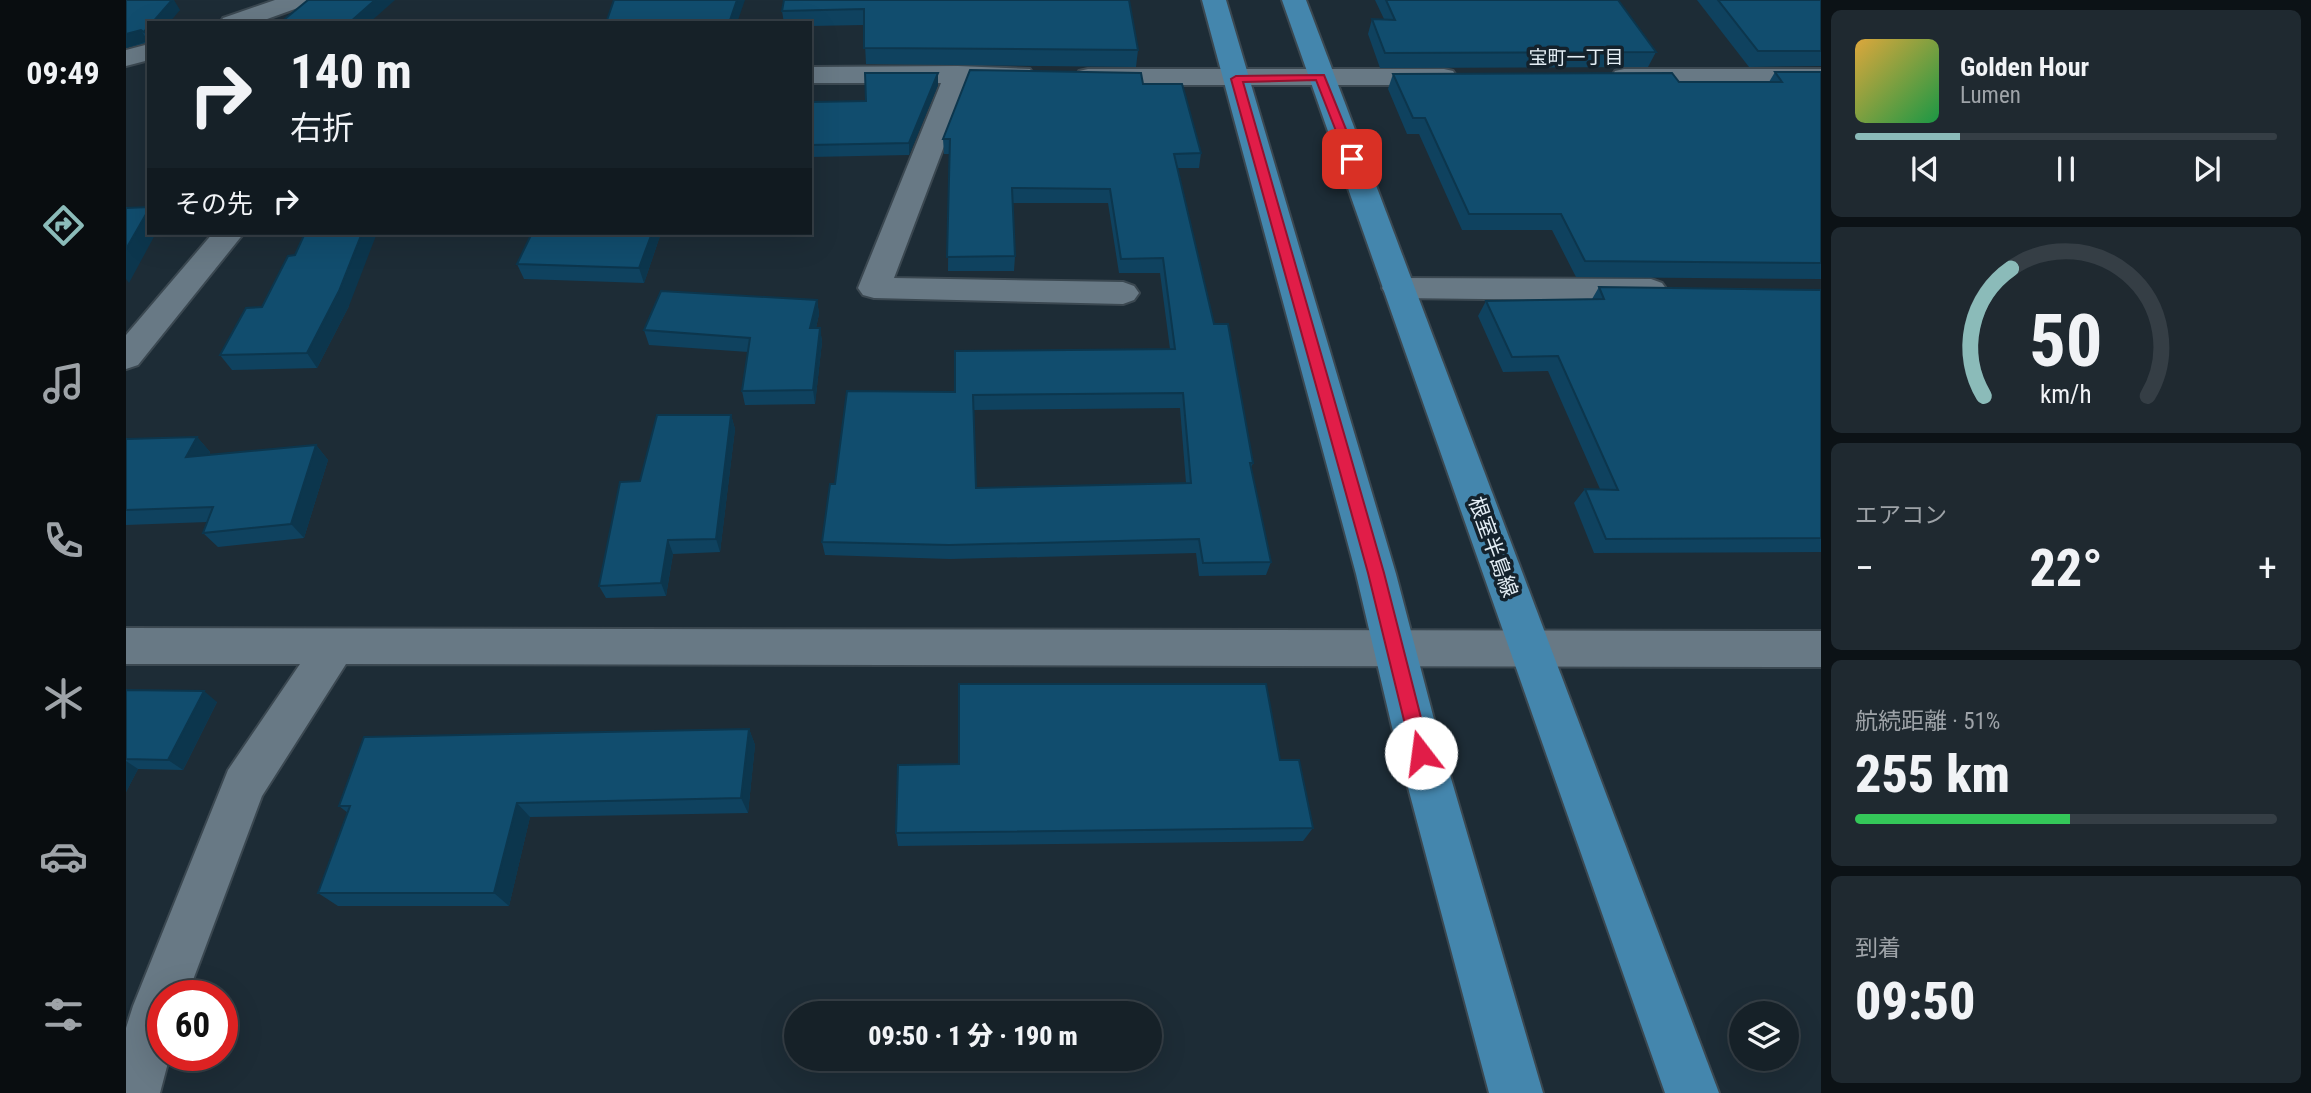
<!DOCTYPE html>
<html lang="ja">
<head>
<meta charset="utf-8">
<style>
  :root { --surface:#162128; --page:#1f2930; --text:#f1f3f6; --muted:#9ea3a8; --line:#353e45; --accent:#8bbbb9 }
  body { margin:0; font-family:"Roboto Condensed","Noto Sans JP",sans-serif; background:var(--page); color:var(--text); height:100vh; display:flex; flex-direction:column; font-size:26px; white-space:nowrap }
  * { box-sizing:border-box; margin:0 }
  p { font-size:23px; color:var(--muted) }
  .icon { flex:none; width:38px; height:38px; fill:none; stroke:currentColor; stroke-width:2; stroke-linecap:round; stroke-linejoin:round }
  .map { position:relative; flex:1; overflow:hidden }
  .sheet { display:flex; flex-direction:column; gap:10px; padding:10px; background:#0c1216; width:490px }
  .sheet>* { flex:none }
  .hud { position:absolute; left:21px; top:21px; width:665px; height:214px; border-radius:0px; box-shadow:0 7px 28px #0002,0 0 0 2px var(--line); background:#162128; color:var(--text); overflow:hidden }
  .tools { position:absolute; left:1603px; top:1001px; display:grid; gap:14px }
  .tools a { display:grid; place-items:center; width:70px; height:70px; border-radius:50%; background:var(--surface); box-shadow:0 7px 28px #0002,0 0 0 2px var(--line); font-size:35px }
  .speed { position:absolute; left:21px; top:980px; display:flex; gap:14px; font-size:35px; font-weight:700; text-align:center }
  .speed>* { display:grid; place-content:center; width:91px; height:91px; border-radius:50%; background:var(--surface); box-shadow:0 7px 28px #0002,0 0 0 2px var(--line); line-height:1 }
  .speed .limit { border:10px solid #d22; background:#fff; color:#111 }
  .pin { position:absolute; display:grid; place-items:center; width:60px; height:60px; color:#fff; margin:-30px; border-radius:14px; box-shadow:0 4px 10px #0006 }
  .me { position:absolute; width:77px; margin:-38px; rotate:345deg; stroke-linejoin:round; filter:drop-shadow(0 0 5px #0008) }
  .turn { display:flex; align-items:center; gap:24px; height:147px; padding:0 28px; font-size:32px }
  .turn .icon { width:91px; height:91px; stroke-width:2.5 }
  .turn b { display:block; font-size:49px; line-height:60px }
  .then { display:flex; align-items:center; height:66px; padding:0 28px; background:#0003; gap:14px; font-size:26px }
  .big { font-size:52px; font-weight:800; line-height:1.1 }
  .sheet .tile { flex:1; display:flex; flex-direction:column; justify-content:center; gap:10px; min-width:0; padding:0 24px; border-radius:10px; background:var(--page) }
  .sheet .dial { align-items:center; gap:0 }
  .dial svg { height:182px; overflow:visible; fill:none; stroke:var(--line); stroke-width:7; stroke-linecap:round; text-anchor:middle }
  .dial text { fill:var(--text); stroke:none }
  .song { display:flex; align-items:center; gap:21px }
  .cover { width:84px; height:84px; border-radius:10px; background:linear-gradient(135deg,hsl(40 70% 55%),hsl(140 70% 35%)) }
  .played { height:7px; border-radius:4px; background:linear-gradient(90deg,var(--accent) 25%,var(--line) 25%) }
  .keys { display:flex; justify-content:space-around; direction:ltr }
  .heat { display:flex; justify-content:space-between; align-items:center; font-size:38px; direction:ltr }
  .charge { height:10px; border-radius:5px; background:linear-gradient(90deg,#34c759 51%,var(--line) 0) }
  .trip { position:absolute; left:658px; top:1001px; width:378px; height:70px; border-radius:35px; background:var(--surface); box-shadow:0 7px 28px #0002,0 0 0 2px var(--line); font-weight:800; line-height:70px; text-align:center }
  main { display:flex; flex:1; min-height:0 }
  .tab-bar { display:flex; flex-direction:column; width:126px; justify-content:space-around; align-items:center; background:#090d10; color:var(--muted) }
  .tab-bar .icon { width:49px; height:49px }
  .tab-bar .selected { color:var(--accent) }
  .tab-bar b { font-size:32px; color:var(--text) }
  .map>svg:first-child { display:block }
</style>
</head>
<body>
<main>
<nav class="tab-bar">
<b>09:49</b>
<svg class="icon selected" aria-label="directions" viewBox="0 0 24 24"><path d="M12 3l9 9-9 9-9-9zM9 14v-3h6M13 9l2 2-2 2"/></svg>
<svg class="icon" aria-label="music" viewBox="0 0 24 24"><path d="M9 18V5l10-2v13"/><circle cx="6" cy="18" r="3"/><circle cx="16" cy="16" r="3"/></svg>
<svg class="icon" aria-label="phone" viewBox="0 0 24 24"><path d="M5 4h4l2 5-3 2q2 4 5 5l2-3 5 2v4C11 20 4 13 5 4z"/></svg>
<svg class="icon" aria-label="climate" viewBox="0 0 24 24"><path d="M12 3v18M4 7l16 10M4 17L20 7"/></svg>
<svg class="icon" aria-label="car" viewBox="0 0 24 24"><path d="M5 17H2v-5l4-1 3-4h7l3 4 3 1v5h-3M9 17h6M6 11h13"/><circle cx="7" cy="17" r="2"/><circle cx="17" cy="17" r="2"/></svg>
<svg class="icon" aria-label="filters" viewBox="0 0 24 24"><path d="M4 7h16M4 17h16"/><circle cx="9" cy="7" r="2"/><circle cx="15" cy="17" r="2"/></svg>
</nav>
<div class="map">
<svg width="1695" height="1093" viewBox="0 0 1695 1093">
  <rect width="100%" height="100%" fill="#1d2c36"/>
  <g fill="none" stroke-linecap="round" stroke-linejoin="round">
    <defs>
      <g id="minor">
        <path d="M 149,0 L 184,0 L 180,5 L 130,23 L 94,23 L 97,18 Z"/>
        <path d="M 23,44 L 23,60 L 0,66 L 0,50 Z"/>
        <path d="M 684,67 L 832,66 L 904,69 L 908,75 L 904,81 L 842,83 L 768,278 L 997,282 L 1008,286 L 1013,293 L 1008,300 L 997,304 L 748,298 L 737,295 L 732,288 L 815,83 L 684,83 Z"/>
        <path d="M 962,69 L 1318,69 L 1327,71 L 1331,77 L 1327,83 L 1318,85 L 962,85 L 953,83 L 949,77 L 953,71 Z"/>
        <path d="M 1498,69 L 1695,69 L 1695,85 L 1498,85 L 1489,83 L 1485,77 L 1489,71 Z"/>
        <path d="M 87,233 L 118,233 L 12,365 L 0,369 L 0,335 Z"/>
        <path d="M 1272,278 L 1525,279 L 1536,283 L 1541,290 L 1536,297 L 1525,301 L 1272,298 L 1261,295 L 1256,288 L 1261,281 Z"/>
        <path d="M 0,628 L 1695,631 L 1695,667 L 220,664 L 136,796 L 61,996 L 37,996 L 37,1055 L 44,1055 L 34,1093 L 0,1093 L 0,1028 L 7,1006 L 96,785 L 102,770 L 174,664 L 0,664 Z"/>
      </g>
      <g id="major">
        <path d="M 1076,0 L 1100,0 L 1270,574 L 1310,727 L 1417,1093 L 1363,1093 L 1266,727 L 1230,574 Z"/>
        <path d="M 1156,0 L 1180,0 L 1593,1093 L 1539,1093 Z"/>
      </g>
    </defs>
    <use href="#minor" stroke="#3b4851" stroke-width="4"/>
    <use href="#major" stroke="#3b4851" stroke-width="4"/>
    <use href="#minor" fill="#687985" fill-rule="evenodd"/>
    <use href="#major" fill="#4486ad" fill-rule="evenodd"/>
  </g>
  <g fill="#0f425f" fill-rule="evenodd">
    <path d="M 0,0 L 54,10 L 23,23 L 23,42 L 0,48 Z"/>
    <path d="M 1003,0 L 1012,50 L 1010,67 L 740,64 L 738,25 L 684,26 L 684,23 L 658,23 L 656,11 Z"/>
    <path d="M 1249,0 L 1492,0 L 1530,52 L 1522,67 L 1254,68 L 1242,34 L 1246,19 L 1258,19 Z"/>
    <path d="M 1571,0 L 1695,0 L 1695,66 L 1623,67 Z"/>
    <path d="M 1649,72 L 1695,72 L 1695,279 L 1450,277 L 1426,230 L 1336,230 L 1293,134 L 1281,134 L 1262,89 L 1267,74 L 1553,82 L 1643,82 Z"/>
    <path d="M 1017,84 L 1075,153 L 1073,168 L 1051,168 L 1088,324 L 1127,463 L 1125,468 L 1145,562 L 1140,575 L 1073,576 L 1070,553 L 824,559 L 699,555 L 696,542 L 709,484 L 829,392 L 1044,349 L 1034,273 L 993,273 L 982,203 L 887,203 L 889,256 L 888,271 L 822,271 L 823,154 L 818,154 L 817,139 ZM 1054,408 L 1060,483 L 850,488 L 847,410 Z"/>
    <path d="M 812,85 L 783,155 L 684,157 L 684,102 L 740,101 Z"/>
    <path d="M 535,233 L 518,283 L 398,279 L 391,264 Z"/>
    <path d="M 1473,287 L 1695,290 L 1695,552 L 1468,553 L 1448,503 L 1459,489 L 1474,489 L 1422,371 L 1377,372 L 1352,316 L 1360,301 L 1466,299 Z"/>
    <path d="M 691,300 L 693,314 L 690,328 L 694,328 L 696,342 L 689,404 L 619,405 L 616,391 L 622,352 L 523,345 L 518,330 Z"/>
    <path d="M 223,306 L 191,368 L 106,370 L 94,355 Z"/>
    <path d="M 605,415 L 609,429 L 594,552 L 547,554 L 540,596 L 480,598 L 473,586 L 514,481 Z"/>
    <path d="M 71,437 L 84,452 L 83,455 L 190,445 L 202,460 L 178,538 L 92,547 L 77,533 L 81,522 L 0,525 L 0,439 Z"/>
    <path d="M 0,690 L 91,702 L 57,770 L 12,769 L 0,792 Z"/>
    <path d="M 623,729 L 629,745 L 622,813 L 404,817 L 383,906 L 212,906 L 192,893 L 222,813 L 213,806 Z"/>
    <path d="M 1154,760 L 1187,828 L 1177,841 L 772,846 L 770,833 Z"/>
  </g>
  <g fill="#0c364d">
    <path d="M 46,0 L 48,0 L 54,10 L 43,23 L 26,23 Z"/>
    <path d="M 249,0 L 269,0 L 243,23 L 223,23 Z"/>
    <path d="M 611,0 L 619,0 L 611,23 L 603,23 Z"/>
    <path d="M 23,26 L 23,39 L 18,32 Z"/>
    <path d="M 15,30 L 22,41 L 0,48 L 0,34 Z"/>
    <path d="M 812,73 L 812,85 L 783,155 L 783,143 Z"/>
    <path d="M 23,209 L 23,233 L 30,233 L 3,283 L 0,279 L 0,249 Z"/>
    <path d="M 236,233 L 251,233 L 223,306 L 191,368 L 181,353 Z"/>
    <path d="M 526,233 L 535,233 L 518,283 L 513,268 Z"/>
    <path d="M 691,300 L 693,314 L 687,342 L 684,328 Z"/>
    <path d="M 694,328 L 696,342 L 689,404 L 687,390 Z"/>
    <path d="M 605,415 L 609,429 L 594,552 L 590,539 Z"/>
    <path d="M 71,437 L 84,452 L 74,472 L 60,457 Z"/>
    <path d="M 190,445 L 202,460 L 178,538 L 165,524 Z"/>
    <path d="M 542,540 L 547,554 L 540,596 L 535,583 Z"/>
    <path d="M 78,691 L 91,702 L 57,770 L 42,760 Z"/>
    <path d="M 623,729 L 629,745 L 622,813 L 615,798 Z"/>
    <path d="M 0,761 L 12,769 L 0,792 Z"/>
    <path d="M 391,803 L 404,817 L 383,906 L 368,893 Z"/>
  </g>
  <g fill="#114d6e" stroke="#0c364d" stroke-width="2" fill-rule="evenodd">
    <path d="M 0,0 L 46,0 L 26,23 L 23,23 L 23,26 L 18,32 L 15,30 L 0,34 Z"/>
    <path d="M 182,0 L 249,0 L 223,23 L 154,23 Z"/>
    <path d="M 488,0 L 611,0 L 603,23 L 480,23 Z"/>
    <path d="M 658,0 L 1003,0 L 1012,50 L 738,48 L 738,9 L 656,11 Z"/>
    <path d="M 1260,0 L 1492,0 L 1530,52 L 1259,53 L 1246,19 L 1269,20 Z"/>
    <path d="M 1592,0 L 1695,0 L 1695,51 L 1632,51 Z"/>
    <path d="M 844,70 L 1015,73 L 1017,84 L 1056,84 L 1075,153 L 1048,154 L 1088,324 L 1102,324 L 1127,463 L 1124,463 L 1145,562 L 1077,563 L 1073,539 L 823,545 L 696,542 L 704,484 L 709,484 L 721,391 L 829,392 L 829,351 L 1049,349 L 1037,258 L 995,259 L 984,189 L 886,188 L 889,256 L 821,257 L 824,139 L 817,139 ZM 1057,393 L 1065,483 L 850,488 L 847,395 Z"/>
    <path d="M 1649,72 L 1695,72 L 1695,263 L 1459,261 L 1435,214 L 1343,214 L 1299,118 L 1287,118 L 1267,74 L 1546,73 L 1553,82 L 1656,82 Z"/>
    <path d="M 739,73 L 812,73 L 783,143 L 684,145 L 684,102 L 740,101 Z"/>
    <path d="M 23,207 L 23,209 L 0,249 L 0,208 Z"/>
    <path d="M 179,233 L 236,233 L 213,291 L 181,353 L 94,355 L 120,308 L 136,307 L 162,256 L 169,255 Z"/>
    <path d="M 406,233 L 526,233 L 513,268 L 391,264 Z"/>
    <path d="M 1473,287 L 1695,290 L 1695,538 L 1480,539 L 1459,489 L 1492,490 L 1432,356 L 1386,357 L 1360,301 L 1478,299 Z"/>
    <path d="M 535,291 L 691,300 L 684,328 L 694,328 L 687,390 L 616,391 L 624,338 L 518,330 Z"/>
    <path d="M 531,415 L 605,415 L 590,539 L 542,540 L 535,583 L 473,586 L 494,482 L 514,481 Z"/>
    <path d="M 71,437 L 60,457 L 190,445 L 165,524 L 77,533 L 87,507 L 0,510 L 0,439 Z"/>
    <path d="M 833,684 L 1140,684 L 1154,760 L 1173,760 L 1187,828 L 770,833 L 772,765 L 833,764 Z"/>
    <path d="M 0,690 L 78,691 L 42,760 L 0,759 Z"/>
    <path d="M 623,729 L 615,798 L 391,803 L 368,893 L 192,893 L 224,806 L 213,806 L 238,737 Z"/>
  </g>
  <path fill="#e11d48" stroke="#92132f" stroke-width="2" d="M 1198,75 L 1232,159 L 1231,161 L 1221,159 L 1190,80 L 1117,82 L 1258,573 L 1304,753 L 1302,759 L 1295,762 L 1289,759 L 1286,753 L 1242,573 L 1105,79 L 1110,76 Z"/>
  <g text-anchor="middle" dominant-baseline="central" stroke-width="7" stroke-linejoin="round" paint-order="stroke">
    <g font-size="19" fill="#e3edf4" stroke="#14222c">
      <text x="1450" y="57">宝町一丁目</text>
    </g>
    <g font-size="21" fill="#e3edf4" stroke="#14222c">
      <text transform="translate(1367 547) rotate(70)">根室半島線</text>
    </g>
  </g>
</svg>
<div class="tools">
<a><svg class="icon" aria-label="layers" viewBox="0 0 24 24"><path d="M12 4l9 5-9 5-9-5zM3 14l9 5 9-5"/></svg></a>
</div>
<div class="speed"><div class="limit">60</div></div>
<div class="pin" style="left:1226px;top:159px;background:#d93025"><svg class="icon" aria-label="arrive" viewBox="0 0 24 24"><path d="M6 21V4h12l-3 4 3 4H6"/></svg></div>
<svg class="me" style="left:1295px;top:753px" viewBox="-20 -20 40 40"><circle r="19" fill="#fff"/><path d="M0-13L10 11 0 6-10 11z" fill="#e11d48"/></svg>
<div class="trip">09:50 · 1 分 · 190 m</div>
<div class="hud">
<div class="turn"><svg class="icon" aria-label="right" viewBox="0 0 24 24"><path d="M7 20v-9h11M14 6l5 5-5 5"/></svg><div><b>140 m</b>右折</div></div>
<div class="then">その先<svg class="icon" aria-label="right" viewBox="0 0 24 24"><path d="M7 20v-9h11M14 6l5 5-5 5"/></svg></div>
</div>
</div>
<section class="sheet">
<div class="tile">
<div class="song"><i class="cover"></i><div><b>Golden Hour</b><p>Lumen</p></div></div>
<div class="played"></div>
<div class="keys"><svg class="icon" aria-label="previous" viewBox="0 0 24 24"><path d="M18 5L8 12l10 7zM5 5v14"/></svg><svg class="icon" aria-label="pause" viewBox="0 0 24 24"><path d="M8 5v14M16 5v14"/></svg><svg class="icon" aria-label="next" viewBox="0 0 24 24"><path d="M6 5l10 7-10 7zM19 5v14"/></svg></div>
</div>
<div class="tile dial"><svg viewBox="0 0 100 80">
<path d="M14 69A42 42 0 1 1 86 69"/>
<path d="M14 69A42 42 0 0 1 26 13" stroke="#8bbbb9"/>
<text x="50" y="56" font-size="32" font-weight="700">50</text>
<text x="50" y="72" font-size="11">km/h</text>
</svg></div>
<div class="tile"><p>エアコン</p>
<div class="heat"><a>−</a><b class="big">22°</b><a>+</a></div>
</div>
<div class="tile"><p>航続距離 · 51%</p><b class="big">255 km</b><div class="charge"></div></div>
<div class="tile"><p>到着</p><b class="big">09:50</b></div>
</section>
</main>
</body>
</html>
